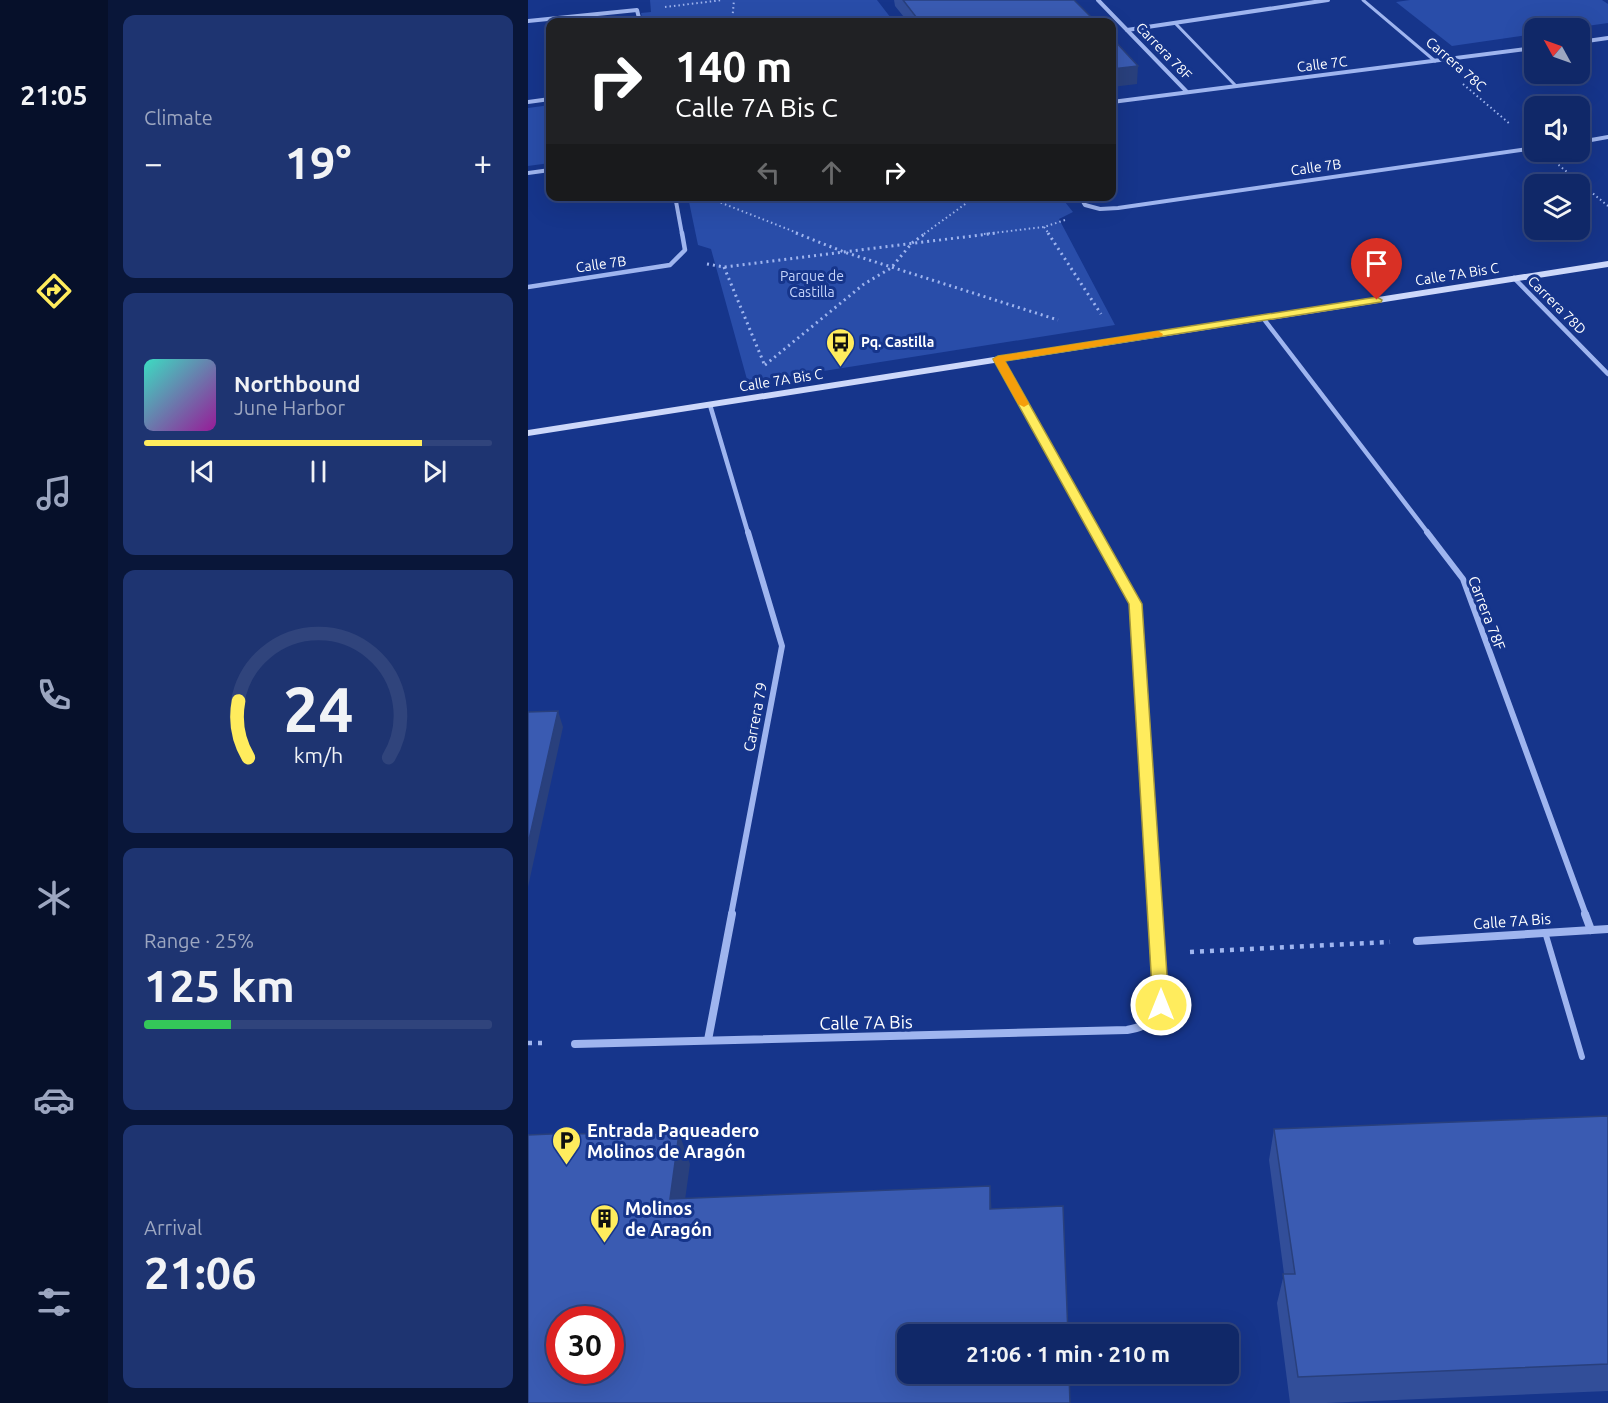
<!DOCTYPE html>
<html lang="en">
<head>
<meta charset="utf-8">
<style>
  :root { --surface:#102868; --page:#1e3471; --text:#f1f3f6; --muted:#9ca6c0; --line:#30447c; --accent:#ffec5d }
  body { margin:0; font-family:Ubuntu,sans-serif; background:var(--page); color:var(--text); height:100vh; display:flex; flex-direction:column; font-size:22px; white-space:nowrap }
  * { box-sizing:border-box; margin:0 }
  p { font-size:20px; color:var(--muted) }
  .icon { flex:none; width:33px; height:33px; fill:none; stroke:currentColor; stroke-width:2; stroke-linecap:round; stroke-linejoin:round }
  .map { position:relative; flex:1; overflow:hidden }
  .side { display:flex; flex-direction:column; gap:15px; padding:15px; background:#091639; width:420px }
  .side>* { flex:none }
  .top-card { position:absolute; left:18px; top:18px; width:570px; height:183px; border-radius:12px; box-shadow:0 6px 24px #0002,0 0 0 2px var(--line); background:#202124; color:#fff; overflow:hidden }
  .needle { width:39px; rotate:310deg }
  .controls { position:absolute; left:996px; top:18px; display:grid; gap:12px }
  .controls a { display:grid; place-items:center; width:66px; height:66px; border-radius:12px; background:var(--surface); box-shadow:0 6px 24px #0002,0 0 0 2px var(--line); font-size:30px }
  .speed { position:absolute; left:18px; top:1306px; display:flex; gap:12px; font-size:30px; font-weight:700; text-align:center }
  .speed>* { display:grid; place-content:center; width:78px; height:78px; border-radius:50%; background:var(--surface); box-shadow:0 6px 24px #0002,0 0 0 2px var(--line); line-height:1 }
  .speed .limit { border:9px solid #d22; background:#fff; color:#111 }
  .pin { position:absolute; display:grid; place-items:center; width:51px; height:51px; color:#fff; margin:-62px -26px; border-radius:50% 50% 50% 0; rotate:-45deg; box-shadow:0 0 6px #0007 }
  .pin .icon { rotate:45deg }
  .me { position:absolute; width:66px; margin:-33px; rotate:0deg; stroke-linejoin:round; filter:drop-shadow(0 0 4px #0008) }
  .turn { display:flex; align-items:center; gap:21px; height:126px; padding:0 30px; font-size:27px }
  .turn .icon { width:78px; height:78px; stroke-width:2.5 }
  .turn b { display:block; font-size:42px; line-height:51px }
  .lanes { display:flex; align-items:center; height:57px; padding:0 30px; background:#0003; justify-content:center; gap:30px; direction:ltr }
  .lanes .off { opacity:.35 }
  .big { font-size:45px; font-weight:700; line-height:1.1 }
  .side .tile { flex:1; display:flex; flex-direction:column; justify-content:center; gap:9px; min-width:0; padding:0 21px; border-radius:12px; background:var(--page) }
  .side .dial { align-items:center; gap:0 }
  .dial svg { height:156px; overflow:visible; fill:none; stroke:var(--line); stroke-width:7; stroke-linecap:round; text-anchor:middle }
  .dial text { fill:var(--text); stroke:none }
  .song { display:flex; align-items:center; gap:18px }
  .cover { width:72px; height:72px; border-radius:9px; background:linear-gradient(135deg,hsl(170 70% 55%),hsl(300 70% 35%)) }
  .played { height:6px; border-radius:3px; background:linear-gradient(90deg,var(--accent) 80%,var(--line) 80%) }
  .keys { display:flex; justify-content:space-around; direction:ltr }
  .heat { display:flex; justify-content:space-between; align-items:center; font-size:33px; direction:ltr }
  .charge { height:9px; border-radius:4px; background:linear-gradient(90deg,#34c759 25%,var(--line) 0) }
  .trip { position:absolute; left:369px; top:1324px; width:342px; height:60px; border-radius:12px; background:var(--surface); box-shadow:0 6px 24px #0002,0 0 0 2px var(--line); font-weight:700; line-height:60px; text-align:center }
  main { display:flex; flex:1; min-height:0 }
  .menu { display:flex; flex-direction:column; width:108px; justify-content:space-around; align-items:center; background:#06102a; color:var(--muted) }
  .menu .icon { width:42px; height:42px }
  .menu .on { color:var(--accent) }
  .menu b { font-size:27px; color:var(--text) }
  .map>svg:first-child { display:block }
</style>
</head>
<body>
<main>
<nav class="menu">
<b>21:05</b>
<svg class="icon on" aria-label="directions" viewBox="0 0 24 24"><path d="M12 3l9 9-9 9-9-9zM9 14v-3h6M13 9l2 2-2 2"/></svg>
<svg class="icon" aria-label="music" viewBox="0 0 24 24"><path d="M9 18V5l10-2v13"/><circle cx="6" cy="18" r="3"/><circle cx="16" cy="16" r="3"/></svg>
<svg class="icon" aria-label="phone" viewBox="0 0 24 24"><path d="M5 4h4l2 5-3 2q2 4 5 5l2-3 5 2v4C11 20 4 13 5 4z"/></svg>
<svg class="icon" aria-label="climate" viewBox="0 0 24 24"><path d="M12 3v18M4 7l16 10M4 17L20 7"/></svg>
<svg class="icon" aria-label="car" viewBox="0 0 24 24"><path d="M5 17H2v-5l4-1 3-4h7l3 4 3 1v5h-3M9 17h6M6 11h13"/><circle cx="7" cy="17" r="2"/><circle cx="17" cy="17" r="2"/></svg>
<svg class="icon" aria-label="filters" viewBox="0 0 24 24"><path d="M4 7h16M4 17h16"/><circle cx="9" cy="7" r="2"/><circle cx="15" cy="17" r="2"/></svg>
</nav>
<section class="side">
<div class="tile"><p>Climate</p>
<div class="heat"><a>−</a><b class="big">19°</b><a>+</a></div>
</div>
<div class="tile">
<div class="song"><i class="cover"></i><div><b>Northbound</b><p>June Harbor</p></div></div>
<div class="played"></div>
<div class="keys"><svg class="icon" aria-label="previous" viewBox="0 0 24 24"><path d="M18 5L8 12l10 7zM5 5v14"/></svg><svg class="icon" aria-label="pause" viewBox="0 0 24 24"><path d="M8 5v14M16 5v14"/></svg><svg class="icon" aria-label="next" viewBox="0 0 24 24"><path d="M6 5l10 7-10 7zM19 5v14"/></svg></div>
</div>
<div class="tile dial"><svg viewBox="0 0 100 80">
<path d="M14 69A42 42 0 1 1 86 69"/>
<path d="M14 69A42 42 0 0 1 9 40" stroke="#ffec5d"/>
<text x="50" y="56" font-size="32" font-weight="700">24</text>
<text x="50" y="72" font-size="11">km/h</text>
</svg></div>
<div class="tile"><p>Range · 25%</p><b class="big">125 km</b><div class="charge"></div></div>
<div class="tile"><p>Arrival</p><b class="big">21:06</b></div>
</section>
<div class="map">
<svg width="1080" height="1403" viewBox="0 0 1080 1403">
  <rect width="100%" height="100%" fill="#16358b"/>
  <g fill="#294da9">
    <path d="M 122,0 L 349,0 L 366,22 L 115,22 L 113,13 L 123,12 Z"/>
    <path d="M 882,0 L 1074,0 L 1080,4 L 1080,23 L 1045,28 L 1006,28 L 1006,34 L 924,46 L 868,2 Z"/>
    <path d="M 22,105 L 22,163 L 0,166 L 0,108 Z"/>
    <path d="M 160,197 L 533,197 L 545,212 L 531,219 L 587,325 L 220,383 L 183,249 L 170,245 Z"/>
  </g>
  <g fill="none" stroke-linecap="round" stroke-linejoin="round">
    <g stroke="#9fb5ef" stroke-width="2" stroke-dasharray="1.5 3" stroke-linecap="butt">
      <path d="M 137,7 L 195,0"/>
      <path d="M 204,22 L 206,0"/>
      <path d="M 935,84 L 982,124"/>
      <path d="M 1027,162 L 1080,206"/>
      <path d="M 176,196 L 272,234"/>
      <path d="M 516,227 L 521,234"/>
      <path d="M 396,234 L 440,202 L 439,196"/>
      <path d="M 456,234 L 516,227 L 537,220"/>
    </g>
    <g stroke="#9fb5ef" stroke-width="3" stroke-dasharray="2 4" stroke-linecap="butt">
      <path d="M 268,233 L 316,252 L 530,320"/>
      <path d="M 520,233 L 573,314"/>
      <path d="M 179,264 L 196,267 L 468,233"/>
      <path d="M 196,267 L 237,366"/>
      <path d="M 237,365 L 336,284 L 363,268 L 384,243 L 398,233"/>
    </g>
    <g stroke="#9fb5ef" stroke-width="4.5" stroke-dasharray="4 6" stroke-linecap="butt">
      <path d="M 662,952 L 862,942"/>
      <path d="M 0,1043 L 19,1043"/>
    </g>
    <g stroke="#9fb5ef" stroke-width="3">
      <path d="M 835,0 L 907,61"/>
      <path d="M 647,23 L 708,86"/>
    </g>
    <path stroke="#9fb5ef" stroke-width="6" d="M 1017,932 L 1054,1057"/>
    <g stroke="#9fb5ef" stroke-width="4">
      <path d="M 570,0 L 659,92"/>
      <path d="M 0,21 L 109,10 L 112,22"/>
      <path d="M 599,30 L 800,0"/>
      <path d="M 1052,42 L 1080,38"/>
      <path d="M 0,102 L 22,99"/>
      <path d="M 584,102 L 1006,48"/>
      <path d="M 1052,142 L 1080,137"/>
      <path d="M 0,173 L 22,170"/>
      <path d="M 147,196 L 154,234"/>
      <path d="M 552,196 L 557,205 L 572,209 L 590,208 L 1006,148"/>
    </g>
    <g stroke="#9fb5ef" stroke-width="4.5">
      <path d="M 986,278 L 1080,374"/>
      <path d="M 0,287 L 142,265 L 157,250 L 154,233"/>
      <path d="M 735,318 L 900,533"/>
      <path d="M 470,359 L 568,533"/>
      <path d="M 182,405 L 220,533"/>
    </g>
    <g stroke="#9fb5ef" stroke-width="6">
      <path d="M 567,532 L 608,604 L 629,915"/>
      <path d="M 899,532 L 935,579 L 1058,915"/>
      <path d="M 203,915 L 254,646 L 220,532"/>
    </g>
    <g stroke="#9fb5ef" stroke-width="8">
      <path d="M 1057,914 L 1063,930"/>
      <path d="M 889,941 L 1080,929"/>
      <path d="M 180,1040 L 204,914"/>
      <path d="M 47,1044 L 599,1030 C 610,1028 621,1025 627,1015 C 641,996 631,938 629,914"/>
    </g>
    <path fill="#cdd8fa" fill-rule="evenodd" d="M 1080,261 L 1080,267 L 0,436 L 0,430 Z"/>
  </g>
  <g fill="#324e99">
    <path d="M 366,0 L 546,0 L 568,22 L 380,22 L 367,6 Z"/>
    <path d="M 1080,1116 L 1080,1391 L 798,1403 L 762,1403 L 749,1303 L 756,1274 L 741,1160 L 746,1129 Z"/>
  </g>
  <g fill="#29407d">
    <path d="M 610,66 L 609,84 L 584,87 L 584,69 Z"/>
    <path d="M 30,711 L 35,727 L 0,887 L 0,844 Z"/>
    <path d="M 151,1133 L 162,1164 L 153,1229 L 142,1199 Z"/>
    <path d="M 462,1186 L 464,1217 L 462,1209 Z"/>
  </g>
  <g fill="#3a5bb2" stroke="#29407d" stroke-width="1.5" fill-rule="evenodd">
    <path d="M 375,0 L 546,0 L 568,22 L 392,22 Z"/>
    <path d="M 584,38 L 610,66 L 584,69 Z"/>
    <path d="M 30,711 L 0,844 L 0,712 Z"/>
    <path d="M 1080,1116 L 1080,1364 L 770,1377 L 755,1274 L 767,1274 L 746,1129 Z"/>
    <path d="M 151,1133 L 142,1199 L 462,1186 L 462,1209 L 535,1206 L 540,1335 L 380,1335 L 380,1374 L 541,1374 L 542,1403 L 0,1403 L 0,1135 L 23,1134 ZM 32,1320 L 82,1320 L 82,1371 L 32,1371 Z"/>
  </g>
  <path fill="#ffec5d" stroke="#a6993c" stroke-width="1.5" d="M 849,297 L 854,300 L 853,302 L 477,361 L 614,604 L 641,1005 L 639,1010 L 627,1010 L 625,1005 L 601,604 L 465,359 L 470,356 Z"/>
  <path fill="#f59e0b" d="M 630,331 L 635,334 L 634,336 L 477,361 L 501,404 L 496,407 L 490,404 L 465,359 L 470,356 Z"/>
  <defs>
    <symbol id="bus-pin" viewBox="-11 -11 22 30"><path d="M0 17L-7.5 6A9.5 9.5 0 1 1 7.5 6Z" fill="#ffec5d" stroke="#16358b"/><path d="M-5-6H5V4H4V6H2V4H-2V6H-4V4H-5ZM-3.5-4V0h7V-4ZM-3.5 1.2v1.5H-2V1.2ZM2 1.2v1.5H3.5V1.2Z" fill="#111"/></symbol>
    <symbol id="parking-pin" viewBox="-11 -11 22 30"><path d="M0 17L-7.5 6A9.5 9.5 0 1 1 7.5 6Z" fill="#ffec5d" stroke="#16358b"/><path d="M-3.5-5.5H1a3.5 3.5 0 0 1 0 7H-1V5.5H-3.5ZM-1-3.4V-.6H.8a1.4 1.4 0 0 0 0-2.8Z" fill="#111"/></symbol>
    <symbol id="building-pin" viewBox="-11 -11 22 30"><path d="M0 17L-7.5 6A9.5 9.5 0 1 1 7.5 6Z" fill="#ffec5d" stroke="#16358b"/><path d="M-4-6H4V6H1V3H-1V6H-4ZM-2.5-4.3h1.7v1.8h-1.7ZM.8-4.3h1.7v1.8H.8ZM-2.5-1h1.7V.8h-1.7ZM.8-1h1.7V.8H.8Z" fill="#111"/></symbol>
  </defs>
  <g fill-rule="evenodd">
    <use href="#bus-pin" x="296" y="326" width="33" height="45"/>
    <use href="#parking-pin" x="22" y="1124" width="33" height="45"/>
    <use href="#building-pin" x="60" y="1202" width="33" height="45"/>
  </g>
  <g text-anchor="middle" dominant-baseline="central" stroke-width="6" stroke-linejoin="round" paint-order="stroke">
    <g font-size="14" fill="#fff" stroke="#16358b">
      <text transform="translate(636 51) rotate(46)">Carrera 78F</text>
      <text transform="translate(794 64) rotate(-7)">Calle 7C</text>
      <text transform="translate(928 64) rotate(41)">Carrera 78C</text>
      <text transform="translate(788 167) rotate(-8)">Calle 7B</text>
      <text transform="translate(73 264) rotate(-8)">Calle 7B</text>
      <text transform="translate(929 274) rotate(-9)">Calle 7A Bis C</text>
      <text transform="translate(1029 305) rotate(45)">Carrera 78D</text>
      <text transform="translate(253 380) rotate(-9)">Calle 7A Bis C</text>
    </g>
    <g font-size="14" fill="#c5d4fb" stroke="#16358b">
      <text x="284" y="276">Parque de<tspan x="284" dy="16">Castilla</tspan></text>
    </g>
    <g font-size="14" font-weight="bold" fill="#fff" stroke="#16358b" text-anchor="start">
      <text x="333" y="342">Pq. Castilla</text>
    </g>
    <g font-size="15" fill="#fff" stroke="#16358b">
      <text transform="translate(959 613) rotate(69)">Carrera 78F</text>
      <text transform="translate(227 717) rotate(-79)">Carrera 79</text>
      <text transform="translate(984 921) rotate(-4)">Calle 7A Bis</text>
    </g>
    <g font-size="18" fill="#fff" stroke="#16358b">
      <text transform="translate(338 1022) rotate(-1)">Calle 7A Bis</text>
    </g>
    <g font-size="18" font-weight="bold" fill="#fff" stroke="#16358b" text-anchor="start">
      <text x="59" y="1130">Entrada Paqueadero<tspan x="59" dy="21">Molinos de Aragón</tspan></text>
      <text x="97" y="1208">Molinos<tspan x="97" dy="21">de Aragón</tspan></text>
    </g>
  </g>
</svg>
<div class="controls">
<a><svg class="needle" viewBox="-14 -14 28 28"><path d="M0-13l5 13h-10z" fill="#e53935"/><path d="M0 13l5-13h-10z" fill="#9ca6c0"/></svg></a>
<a><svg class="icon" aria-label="sound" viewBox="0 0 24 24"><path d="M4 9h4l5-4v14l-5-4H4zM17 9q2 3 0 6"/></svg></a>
<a><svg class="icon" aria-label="layers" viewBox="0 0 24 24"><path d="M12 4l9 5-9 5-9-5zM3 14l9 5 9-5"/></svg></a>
</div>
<div class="speed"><div class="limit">30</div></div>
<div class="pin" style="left:849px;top:300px;background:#d93025"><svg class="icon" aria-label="arrive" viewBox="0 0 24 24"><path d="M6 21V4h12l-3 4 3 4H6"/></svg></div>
<svg class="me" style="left:633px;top:1005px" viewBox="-20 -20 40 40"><circle r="17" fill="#ffec5d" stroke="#fff" stroke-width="3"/><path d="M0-11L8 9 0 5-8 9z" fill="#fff"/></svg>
<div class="trip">21:06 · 1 min · 210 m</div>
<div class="top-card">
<div class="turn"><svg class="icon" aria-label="right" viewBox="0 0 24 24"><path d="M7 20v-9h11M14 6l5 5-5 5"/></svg><div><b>140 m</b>Calle 7A Bis C</div></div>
<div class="lanes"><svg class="icon off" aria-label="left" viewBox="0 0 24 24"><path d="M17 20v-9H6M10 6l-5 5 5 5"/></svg><svg class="icon off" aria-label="ahead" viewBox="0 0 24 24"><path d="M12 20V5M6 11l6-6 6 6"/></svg><svg class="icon" aria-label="right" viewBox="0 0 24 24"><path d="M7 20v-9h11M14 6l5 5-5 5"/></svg></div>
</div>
</div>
</main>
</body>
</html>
